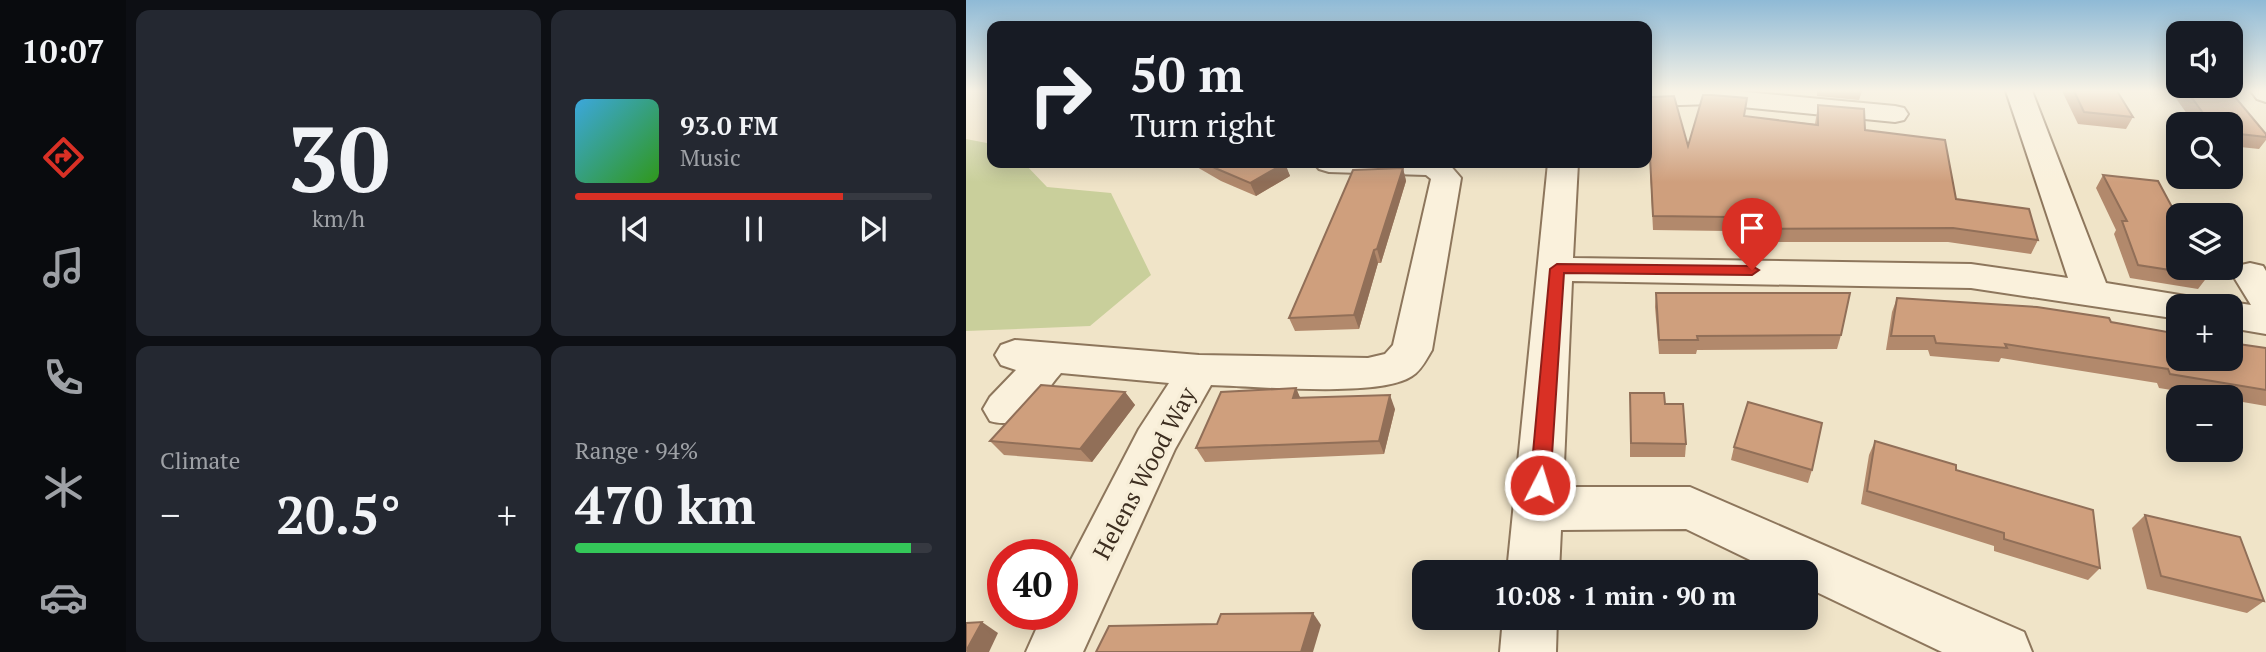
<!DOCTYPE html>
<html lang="en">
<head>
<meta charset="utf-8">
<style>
  :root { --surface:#171b24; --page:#242831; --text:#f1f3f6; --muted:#9ea1a6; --line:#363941; --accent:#d93025 }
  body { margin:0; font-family:"PT Serif",serif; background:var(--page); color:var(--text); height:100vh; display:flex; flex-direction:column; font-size:26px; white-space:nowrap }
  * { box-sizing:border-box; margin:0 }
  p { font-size:23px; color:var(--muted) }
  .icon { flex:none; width:38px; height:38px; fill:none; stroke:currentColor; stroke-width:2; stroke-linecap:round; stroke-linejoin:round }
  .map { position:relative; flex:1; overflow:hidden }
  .drawer { display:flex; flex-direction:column; gap:10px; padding:10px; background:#0d0f14; width:840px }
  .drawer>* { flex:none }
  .banner { position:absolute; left:21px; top:21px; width:665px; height:147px; border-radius:14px; box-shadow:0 4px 18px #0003; background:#171b24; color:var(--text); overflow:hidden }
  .buttons { position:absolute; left:1200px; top:21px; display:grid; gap:14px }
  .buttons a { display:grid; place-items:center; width:77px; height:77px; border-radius:14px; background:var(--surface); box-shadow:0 4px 18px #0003; font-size:35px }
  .speed { position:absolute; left:21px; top:539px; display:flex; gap:14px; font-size:35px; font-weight:700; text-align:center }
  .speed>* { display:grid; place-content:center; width:91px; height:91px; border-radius:50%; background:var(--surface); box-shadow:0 4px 18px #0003; line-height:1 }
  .speed .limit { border:10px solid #d22; background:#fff; color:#111 }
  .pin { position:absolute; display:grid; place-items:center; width:60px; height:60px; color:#fff; margin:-72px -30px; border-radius:50% 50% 50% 0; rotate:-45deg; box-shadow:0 0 7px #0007 }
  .pin .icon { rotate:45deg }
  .me { position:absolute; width:77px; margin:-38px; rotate:5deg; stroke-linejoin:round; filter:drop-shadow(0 0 5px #0008) }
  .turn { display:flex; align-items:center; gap:24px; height:147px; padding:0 28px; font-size:32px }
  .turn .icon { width:91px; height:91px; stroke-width:2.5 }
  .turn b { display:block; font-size:49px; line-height:60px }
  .big { font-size:52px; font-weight:600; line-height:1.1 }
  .drawer .card { flex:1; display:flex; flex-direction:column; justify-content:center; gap:10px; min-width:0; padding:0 24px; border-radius:14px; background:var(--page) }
  .drawer .dial { align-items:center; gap:0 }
  .dial b { font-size:91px; line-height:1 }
  .song { display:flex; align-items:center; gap:21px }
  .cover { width:84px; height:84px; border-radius:10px; background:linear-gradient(135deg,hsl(200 70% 55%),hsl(110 70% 35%)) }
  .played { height:7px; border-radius:4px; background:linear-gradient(90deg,var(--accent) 75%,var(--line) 75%) }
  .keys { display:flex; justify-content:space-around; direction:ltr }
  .heat { display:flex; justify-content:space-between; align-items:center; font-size:38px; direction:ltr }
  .charge { height:10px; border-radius:5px; background:linear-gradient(90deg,#34c759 94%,var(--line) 0) }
  .drawer .tiles { flex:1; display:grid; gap:10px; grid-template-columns:repeat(2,1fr) }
  .trip { position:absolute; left:446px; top:560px; width:406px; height:70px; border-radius:14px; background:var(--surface); box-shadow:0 4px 18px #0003; font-weight:600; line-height:70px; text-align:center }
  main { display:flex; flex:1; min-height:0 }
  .dock { display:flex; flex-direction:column; width:126px; justify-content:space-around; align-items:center; background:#090b0e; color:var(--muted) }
  .dock .icon { width:49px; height:49px }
  .dock .on { color:var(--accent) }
  .dock b { font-size:32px; color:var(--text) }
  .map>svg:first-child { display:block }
</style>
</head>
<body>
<main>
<nav class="dock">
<b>10:07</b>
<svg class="icon on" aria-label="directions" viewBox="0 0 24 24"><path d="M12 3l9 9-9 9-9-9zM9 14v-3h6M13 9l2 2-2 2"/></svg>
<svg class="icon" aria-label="music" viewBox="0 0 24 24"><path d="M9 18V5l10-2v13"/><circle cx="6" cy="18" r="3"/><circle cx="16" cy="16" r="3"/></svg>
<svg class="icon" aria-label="phone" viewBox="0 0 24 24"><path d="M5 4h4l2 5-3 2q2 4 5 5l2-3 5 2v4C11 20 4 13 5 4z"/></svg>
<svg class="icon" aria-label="climate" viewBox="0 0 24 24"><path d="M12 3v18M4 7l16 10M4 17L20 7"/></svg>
<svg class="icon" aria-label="car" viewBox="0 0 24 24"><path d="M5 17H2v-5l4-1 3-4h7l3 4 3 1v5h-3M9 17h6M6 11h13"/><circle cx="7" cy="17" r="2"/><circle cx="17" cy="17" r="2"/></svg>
</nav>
<section class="drawer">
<div class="tiles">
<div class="card dial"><b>30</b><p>km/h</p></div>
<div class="card">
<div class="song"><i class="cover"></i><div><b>93.0 FM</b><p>Music</p></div></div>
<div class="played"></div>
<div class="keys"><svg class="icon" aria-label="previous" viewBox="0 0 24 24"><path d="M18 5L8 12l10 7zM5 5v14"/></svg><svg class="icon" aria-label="pause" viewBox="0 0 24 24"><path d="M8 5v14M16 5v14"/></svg><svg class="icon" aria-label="next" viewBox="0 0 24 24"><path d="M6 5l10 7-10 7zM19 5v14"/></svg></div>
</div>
<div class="card"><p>Climate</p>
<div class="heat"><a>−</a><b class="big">20.5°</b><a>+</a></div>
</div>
<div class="card"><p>Range · 94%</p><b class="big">470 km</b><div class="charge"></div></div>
</div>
</section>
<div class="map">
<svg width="1300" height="652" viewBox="0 0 1300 652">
  <rect width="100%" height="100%" fill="#f0e4c8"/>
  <path fill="#c9cf9b" d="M 0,139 L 26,144 L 26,163 L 58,163 L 81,187 L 145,193 L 185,275 L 124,326 L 0,331 Z"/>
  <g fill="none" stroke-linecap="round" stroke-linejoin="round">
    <defs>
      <g id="minor">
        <path d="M 681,91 L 769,91 L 929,106 L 938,108 L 942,114 L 938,120 L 929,122 L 745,104 L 684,106 L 681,105 Z"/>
        <path d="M 1040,91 L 1066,91 L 1140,283 L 1226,297 L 1232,306 L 1213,306 L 1213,319 L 1005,288 L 606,281 L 597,487 L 724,487 L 1058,632 L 1066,652 L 976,652 L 840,587 L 840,572 L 809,572 L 720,529 L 595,530 L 593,572 L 541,572 L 582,163 L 612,163 L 607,258 L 1005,264 L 1102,278 Z"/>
        <path d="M 1285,91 L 1300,91 L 1300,102 L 1291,99 Z"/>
        <path d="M 348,163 L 482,163 L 495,178 L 466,350 C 461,358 455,371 446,376 C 414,398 287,386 245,385 L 209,449 L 117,652 L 60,652 L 77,614 L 96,614 L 96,577 L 173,429 L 203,383 L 95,373 C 74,397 59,432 24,421 L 17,409 L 24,397 L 50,370 L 35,365 L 29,355 L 35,345 L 49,340 L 233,355 L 402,358 L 419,354 L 427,345 L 465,179 L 460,175 L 363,172 L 353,169 Z"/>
        <path d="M 1284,263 L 1297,266 L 1300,271 L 1300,334 L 1265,328 L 1265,306 L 1251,306 L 1265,302 L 1285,305 L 1266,274 L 1271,266 Z"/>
        <path d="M 537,618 L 591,618 L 590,652 L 534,652 Z"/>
      </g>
    </defs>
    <use href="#minor" stroke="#8d765c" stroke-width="4"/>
    <use href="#minor" fill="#faf1dc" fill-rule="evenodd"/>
  </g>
  <g fill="#b2896c">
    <path d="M 851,91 L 896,91 L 893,100 L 851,96 Z"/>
    <path d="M 1096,91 L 1151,91 L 1167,117 L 1160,129 L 1112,124 Z"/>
    <path d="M 1205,91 L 1264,91 L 1300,134 L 1300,140 L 1293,149 L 1265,146 L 1265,124 L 1228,124 Z"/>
    <path d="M 681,94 L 722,146 L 778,116 L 849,124 L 852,105 L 899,130 L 990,199 L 1072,240 L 1065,254 L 982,242 L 762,242 L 761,231 L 687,230 L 683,149 L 681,149 Z"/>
    <path d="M 224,163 L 318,163 L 324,176 L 290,196 L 255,181 Z"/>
    <path d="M 437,168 L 440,181 L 415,263 L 412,263 L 393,329 L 329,331 L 323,318 Z"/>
    <path d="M 1137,175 L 1242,276 L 1232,289 L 1164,278 L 1148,234 L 1150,230 L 1130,188 Z"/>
    <path d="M 690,293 L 875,335 L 871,349 L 731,350 L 730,354 L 693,354 L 689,307 Z"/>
    <path d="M 931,298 L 1145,322 L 1213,359 L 1300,348 L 1300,406 L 1265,400 L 1265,397 L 1248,397 L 1193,388 L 1191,383 L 1035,358 L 1033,362 L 964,356 L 962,350 L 920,350 L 926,312 Z"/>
    <path d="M 330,388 L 334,398 L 429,409 L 418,454 L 239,462 L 230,448 Z"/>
    <path d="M 159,392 L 169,405 L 126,462 L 38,455 L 24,441 Z"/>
    <path d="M 664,393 L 699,404 L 720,444 L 719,457 L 664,457 Z"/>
    <path d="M 909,441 L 990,470 L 1134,568 L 1122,580 L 1028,551 L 1028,546 L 895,504 L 903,455 Z"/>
    <path d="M 768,447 L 846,470 L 842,483 L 765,460 Z"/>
    <path d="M 1179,515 L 1298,601 L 1281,613 L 1181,589 L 1166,528 Z"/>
  </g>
  <g fill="#916f58">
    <path d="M 319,163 L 324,176 L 290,196 L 284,183 Z"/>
    <path d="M 437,168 L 440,181 L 415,263 L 411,249 Z"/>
    <path d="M 408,250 L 412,263 L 393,329 L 388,315 Z"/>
    <path d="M 330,388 L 336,402 L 327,398 Z"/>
    <path d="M 159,392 L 169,405 L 126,462 L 114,449 Z"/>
    <path d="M 424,395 L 429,409 L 418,454 L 413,441 Z"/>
    <path d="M 347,613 L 355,625 L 347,652 L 335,652 Z"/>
    <path d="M 16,622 L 32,633 L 23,652 L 0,652 Z"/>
  </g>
  <g fill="#cf9f7d" stroke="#916f58" stroke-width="2">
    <path d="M 1108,91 L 1151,91 L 1167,117 L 1118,112 Z"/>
    <path d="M 1221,91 L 1264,91 L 1300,134 L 1300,137 L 1265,133 L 1265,124 L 1245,124 Z"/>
    <path d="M 681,94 L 685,97 L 708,96 L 722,146 L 737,95 L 746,95 L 781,98 L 778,116 L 852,125 L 852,105 L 898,109 L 899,130 L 979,140 L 990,199 L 1063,209 L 1072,240 L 987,228 L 764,229 L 763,217 L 687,216 L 683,136 L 681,136 Z"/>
    <path d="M 240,163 L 319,163 L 284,183 L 249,168 Z"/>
    <path d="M 437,168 L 411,249 L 408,250 L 388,315 L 323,318 L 387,170 Z"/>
    <path d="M 1137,175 L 1192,181 L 1213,220 L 1213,268 L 1238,268 L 1242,276 L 1172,265 L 1156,221 L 1161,221 Z"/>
    <path d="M 690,293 L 884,293 L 875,335 L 731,336 L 732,340 L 693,340 Z"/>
    <path d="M 931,298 L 1071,307 L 1143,318 L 1145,322 L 1213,334 L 1213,359 L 1265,359 L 1265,343 L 1300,348 L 1300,390 L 1204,374 L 1202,369 L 1039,344 L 1041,348 L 970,343 L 968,336 L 925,336 Z"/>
    <path d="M 75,385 L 159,392 L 114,449 L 24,441 Z"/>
    <path d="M 330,388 L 327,398 L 424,395 L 413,441 L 230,448 L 255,392 Z"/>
    <path d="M 664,393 L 698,393 L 699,404 L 717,404 L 720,444 L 665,443 Z"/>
    <path d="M 782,402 L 856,423 L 846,470 L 768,447 Z"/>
    <path d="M 909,441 L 990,465 L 990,470 L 1127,510 L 1134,568 L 1038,539 L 1038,533 L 901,491 Z"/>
    <path d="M 1179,515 L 1274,537 L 1298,601 L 1195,576 Z"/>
    <path d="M 347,613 L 335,652 L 130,652 L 143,626 L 251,624 L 255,614 Z"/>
    <path d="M 16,622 L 0,651 L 0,623 Z"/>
  </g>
  <linearGradient id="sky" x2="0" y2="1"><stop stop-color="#8fbad6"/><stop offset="0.5" stop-color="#f8f3e6"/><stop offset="1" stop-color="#f8f3e6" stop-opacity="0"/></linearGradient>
  <rect width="1300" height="182" fill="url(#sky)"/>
  <path fill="#d93025" stroke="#8d1f18" stroke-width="2" d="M 591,264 L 786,266 L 793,270 L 786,275 L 598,273 L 584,485 L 581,491 L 574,493 L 567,491 L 564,485 L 584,269 Z"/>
  <g text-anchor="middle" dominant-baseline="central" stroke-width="7" stroke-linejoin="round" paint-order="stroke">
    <g font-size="24" fill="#3d2e20" stroke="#f7eed8">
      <text transform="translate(178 473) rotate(-62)">Helens Wood Way</text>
    </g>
  </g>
</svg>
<div class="buttons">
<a><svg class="icon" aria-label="sound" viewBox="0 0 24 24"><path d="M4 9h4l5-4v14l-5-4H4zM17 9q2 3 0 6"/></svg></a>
<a><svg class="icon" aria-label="search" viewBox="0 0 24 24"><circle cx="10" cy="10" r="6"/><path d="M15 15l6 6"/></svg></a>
<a><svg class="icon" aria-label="layers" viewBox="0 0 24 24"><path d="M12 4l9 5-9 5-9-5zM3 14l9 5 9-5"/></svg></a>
<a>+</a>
<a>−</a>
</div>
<div class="speed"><div class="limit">40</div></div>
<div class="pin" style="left:786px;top:270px;background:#d93025"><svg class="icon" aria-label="arrive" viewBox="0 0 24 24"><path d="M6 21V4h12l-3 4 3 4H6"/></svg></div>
<svg class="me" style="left:574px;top:485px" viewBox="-20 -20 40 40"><circle r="17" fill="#d93025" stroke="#fff" stroke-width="3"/><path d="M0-11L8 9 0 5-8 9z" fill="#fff"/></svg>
<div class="trip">10:08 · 1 min · 90 m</div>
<div class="banner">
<div class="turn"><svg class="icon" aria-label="right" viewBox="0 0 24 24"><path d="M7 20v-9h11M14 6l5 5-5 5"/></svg><div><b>50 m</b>Turn right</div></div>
</div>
</div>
</main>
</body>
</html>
